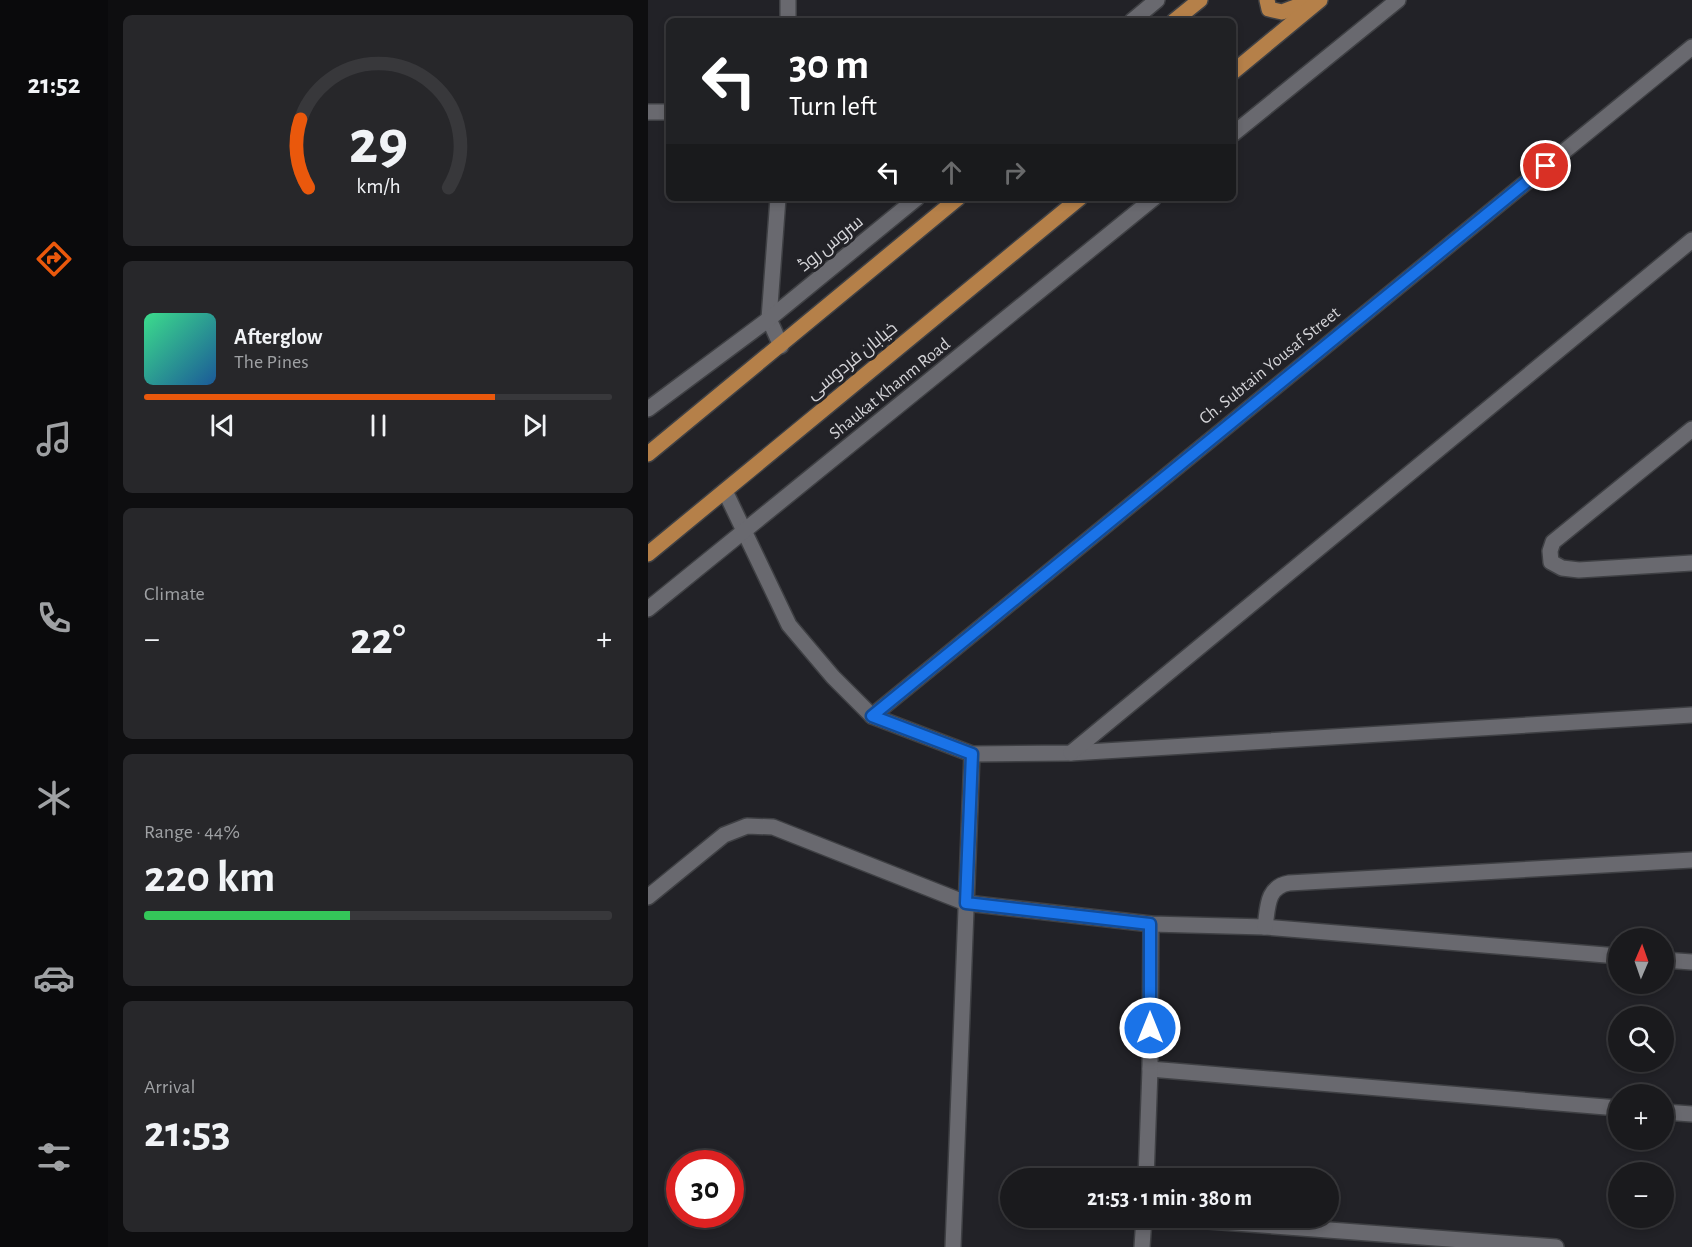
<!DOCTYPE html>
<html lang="en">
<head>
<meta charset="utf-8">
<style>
  :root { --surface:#1a1a1d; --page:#27272a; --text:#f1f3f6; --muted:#9fa1a4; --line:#38383b; --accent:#ea580c }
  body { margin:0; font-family:"Alegreya Sans",Cairo,sans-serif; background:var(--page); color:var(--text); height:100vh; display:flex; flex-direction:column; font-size:22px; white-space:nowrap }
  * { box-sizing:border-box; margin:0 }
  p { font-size:20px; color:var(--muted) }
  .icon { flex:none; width:33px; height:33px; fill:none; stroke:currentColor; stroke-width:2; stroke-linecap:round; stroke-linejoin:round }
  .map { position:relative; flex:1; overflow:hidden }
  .sheet { display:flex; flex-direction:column; gap:15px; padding:15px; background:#0e0e10; width:540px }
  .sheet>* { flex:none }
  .guide { position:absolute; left:18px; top:18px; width:570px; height:183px; border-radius:9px; box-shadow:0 3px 9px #0003,0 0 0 2px var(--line); background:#202124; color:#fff; overflow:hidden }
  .needle { width:39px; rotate:2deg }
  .controls { position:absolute; left:960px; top:928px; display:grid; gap:12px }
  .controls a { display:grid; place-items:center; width:66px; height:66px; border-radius:50%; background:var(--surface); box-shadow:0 3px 9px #0003,0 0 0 2px var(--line); font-size:30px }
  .speed { position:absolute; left:18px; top:1150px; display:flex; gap:12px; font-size:30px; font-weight:700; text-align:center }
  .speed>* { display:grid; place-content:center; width:78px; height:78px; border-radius:50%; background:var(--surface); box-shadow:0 3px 9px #0003,0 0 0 2px var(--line); line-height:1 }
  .speed .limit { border:9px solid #d22; background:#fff; color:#111 }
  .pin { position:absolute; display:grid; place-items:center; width:51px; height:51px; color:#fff; margin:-26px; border:3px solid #fff; border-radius:50%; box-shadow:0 2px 6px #0007 }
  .me { position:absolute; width:66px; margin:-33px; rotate:0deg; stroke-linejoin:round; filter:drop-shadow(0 0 4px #0008) }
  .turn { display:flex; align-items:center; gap:21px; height:126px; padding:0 24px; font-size:27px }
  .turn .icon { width:78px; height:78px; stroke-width:2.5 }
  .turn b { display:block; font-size:42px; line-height:51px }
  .lanes { display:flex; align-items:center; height:57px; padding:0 24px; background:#0003; justify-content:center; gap:30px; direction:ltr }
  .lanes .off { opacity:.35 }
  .big { font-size:45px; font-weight:700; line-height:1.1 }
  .sheet .tile { flex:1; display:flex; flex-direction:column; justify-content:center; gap:9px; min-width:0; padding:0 21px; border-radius:9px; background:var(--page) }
  .sheet .dial { align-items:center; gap:0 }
  .dial svg { height:156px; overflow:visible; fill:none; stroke:var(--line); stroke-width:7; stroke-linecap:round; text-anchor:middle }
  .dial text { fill:var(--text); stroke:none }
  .song { display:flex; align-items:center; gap:18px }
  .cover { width:72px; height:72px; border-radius:9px; background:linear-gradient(135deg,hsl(150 70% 55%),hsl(210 70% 35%)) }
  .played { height:6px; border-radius:3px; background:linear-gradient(90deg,var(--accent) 75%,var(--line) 75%) }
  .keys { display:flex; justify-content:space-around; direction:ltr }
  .heat { display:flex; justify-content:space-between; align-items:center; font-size:33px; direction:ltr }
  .charge { height:9px; border-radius:4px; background:linear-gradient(90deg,#34c759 44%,var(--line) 0) }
  .trip { position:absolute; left:352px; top:1168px; width:339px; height:60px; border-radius:30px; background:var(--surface); box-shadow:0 3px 9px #0003,0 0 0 2px var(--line); font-weight:700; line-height:60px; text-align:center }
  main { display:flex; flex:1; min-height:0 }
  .dock { display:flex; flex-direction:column; width:108px; justify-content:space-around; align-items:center; background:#0a0a0c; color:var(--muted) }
  .dock .icon { width:42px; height:42px }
  .dock .on { color:var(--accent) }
  .dock b { font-size:27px; color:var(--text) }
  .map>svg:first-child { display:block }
</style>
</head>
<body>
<main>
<nav class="dock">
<b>21:52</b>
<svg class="icon on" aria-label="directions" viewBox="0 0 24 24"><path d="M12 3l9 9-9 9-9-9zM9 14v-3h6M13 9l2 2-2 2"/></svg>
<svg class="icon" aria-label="music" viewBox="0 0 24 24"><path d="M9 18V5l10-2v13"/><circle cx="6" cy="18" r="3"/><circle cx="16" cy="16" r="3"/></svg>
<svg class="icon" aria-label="phone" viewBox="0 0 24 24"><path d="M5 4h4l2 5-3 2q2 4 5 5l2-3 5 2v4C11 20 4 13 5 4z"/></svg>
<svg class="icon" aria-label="climate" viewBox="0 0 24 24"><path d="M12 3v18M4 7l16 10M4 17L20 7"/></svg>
<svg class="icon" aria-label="car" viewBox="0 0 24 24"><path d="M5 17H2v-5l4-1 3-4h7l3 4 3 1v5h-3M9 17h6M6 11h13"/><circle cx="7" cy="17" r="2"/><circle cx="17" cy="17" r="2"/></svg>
<svg class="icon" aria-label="filters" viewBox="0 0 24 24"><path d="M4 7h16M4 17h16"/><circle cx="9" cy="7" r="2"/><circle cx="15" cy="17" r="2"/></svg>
</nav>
<section class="sheet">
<div class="tile dial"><svg viewBox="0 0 100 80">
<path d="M14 69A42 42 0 1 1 86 69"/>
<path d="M14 69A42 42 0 0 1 10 34" stroke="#ea580c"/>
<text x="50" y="56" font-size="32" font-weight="700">29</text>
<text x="50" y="72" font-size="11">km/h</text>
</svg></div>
<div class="tile">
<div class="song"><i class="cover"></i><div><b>Afterglow</b><p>The Pines</p></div></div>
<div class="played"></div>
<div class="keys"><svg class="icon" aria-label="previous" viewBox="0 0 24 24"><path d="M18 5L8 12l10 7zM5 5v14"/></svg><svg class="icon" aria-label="pause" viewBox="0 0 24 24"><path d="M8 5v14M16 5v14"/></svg><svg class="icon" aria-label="next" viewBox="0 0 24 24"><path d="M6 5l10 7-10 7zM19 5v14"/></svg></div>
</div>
<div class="tile"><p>Climate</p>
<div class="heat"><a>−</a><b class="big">22°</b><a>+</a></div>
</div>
<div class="tile"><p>Range · 44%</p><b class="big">220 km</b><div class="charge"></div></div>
<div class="tile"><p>Arrival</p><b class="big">21:53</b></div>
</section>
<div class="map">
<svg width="1044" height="1247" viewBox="0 0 1044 1247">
  <rect width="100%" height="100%" fill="#222227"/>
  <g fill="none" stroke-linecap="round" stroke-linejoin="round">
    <defs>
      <g id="minor">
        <path d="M 140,21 L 140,0"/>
        <path d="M 484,21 L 509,0"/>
        <path d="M 0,112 L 21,112"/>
        <path d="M 585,134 L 750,0"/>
        <path d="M 130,198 L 121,319 L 133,346"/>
        <path d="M 0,409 L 121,319 L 269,198"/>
        <path d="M 1044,429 L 905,542 L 902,551 L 903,562 L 914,568 L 931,570 L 1044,563"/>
        <path d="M 77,491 L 141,625 L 185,677 L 224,716 L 324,754 L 423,753 L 1044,715"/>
        <path d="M 0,609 L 506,198"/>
        <path d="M 224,716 L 1044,47"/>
        <path d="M 423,753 L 1044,240"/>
        <path d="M 0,897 L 76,835 L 99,826 L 125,827 L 318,903 L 503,924 L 617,927 L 970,956"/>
        <path d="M 617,927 C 620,908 618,887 641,883 L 1044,860"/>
        <path d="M 1016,960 L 1044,962"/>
        <path d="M 502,1069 L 970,1108"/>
        <path d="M 1016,1112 L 1044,1114"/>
        <path d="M 498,1179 L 502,1069 L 503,924"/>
        <path d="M 520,1218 L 908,1247"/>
        <path d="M 305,1247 L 324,754"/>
        <path d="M 494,1247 L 496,1218"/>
      </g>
      <g id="major">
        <path d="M 619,0 L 621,9 L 634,12 L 666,0"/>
        <path d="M 526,21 L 552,0"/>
        <path d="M 585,72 L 672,0"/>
        <path d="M 0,454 L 310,198"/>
        <path d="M 0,554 L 432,198"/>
      </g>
    </defs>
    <use href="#minor" stroke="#3f4044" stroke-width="18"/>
    <use href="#major" stroke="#3f4044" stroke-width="18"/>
    <use href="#minor" stroke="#69696f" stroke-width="15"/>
    <use href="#major" stroke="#b58049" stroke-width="15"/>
  </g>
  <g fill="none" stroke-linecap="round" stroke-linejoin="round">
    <defs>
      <path id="route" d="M 502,1028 L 502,924 L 318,903 L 324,754 L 224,716 L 898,166"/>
    </defs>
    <use href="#route" stroke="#114b97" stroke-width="15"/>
    <use href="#route" stroke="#1a73e8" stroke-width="10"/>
  </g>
  <g text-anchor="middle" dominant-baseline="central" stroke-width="6" stroke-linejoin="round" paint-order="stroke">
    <g font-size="18" fill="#d4d4d8" stroke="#222227">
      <text transform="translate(183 244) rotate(-39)">سروس روڈ</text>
      <text transform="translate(204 361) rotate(-39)">خیابان فردوسی</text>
      <text transform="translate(622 366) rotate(-39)">Ch. Subtain Yousaf Street</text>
      <text transform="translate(242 389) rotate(-39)">Shaukat Khanm Road</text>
    </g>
  </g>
</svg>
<div class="controls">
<a><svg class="needle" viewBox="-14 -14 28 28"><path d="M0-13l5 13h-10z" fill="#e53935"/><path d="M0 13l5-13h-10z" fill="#9fa1a4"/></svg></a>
<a><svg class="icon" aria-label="search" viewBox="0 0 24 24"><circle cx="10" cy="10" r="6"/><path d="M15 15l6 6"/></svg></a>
<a>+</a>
<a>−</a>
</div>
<div class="speed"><div class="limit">30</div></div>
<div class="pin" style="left:898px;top:166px;background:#d93025"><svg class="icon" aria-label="arrive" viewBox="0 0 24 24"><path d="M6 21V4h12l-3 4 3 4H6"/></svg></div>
<svg class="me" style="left:502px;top:1028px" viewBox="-20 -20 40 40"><circle r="17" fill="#1a73e8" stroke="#fff" stroke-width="3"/><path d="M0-11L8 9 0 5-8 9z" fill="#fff"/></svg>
<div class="trip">21:53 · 1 min · 380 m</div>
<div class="guide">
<div class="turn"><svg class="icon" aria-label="left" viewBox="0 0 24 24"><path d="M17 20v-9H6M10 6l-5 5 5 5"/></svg><div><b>30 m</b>Turn left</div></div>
<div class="lanes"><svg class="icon" aria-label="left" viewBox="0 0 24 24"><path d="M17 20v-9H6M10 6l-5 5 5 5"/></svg><svg class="icon off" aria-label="ahead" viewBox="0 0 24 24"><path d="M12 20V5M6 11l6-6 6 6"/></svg><svg class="icon off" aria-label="right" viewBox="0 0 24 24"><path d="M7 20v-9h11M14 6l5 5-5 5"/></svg></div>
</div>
</div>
</main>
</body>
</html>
